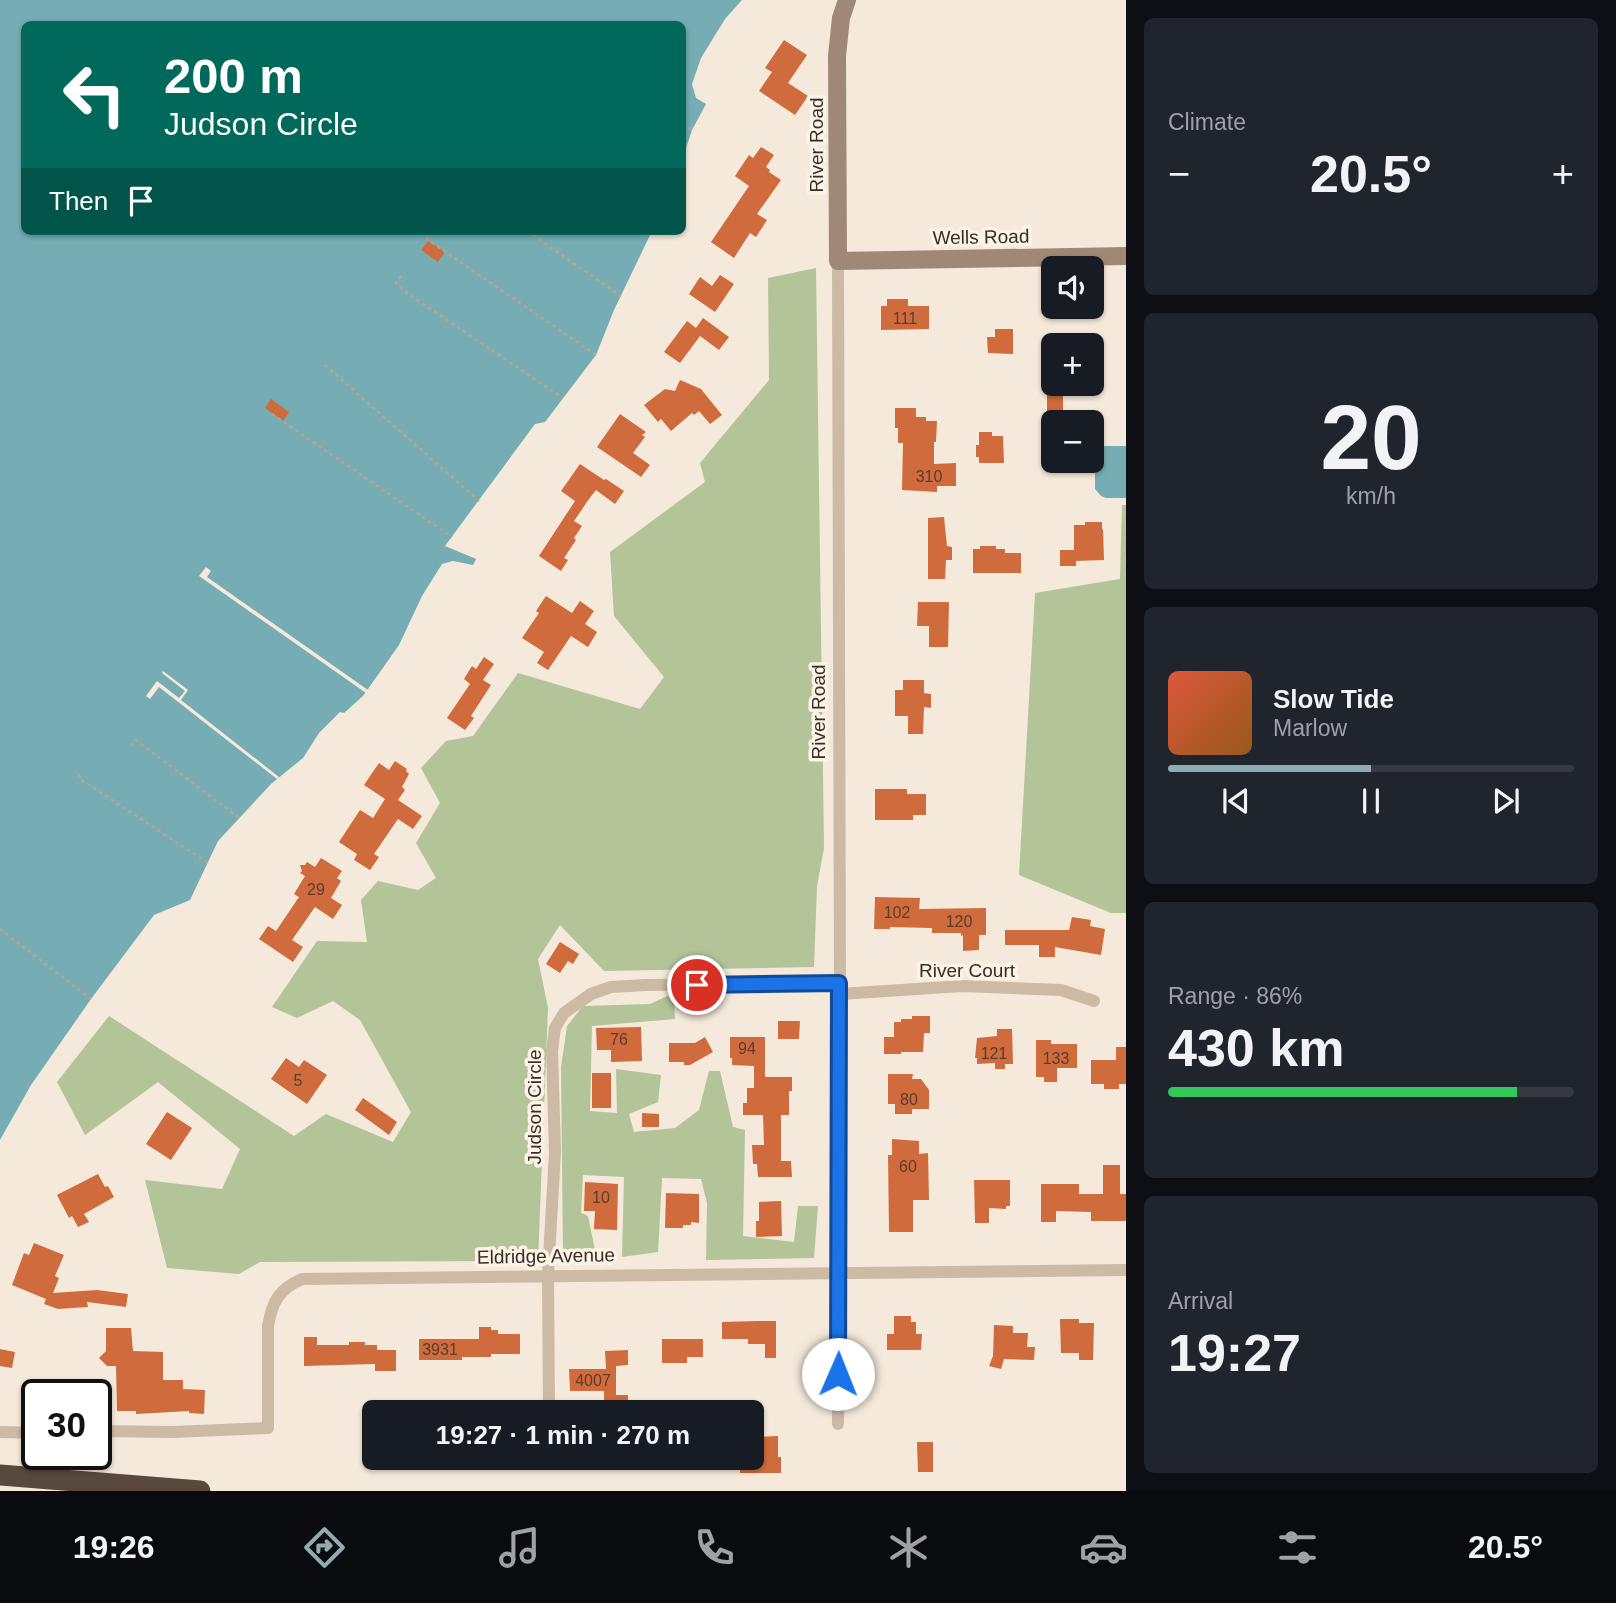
<!DOCTYPE html>
<html lang="en">
<head>
<meta charset="utf-8">
<style>
  :root { --surface:#171b24; --page:#20242c; --text:#f1f3f6; --muted:#9ea1a6; --line:#363941; --accent:#90abb1 }
  body { margin:0; font-family:Helvetica,sans-serif; background:var(--page); color:var(--text); height:100vh; display:flex; flex-direction:column; font-size:26px; white-space:nowrap }
  * { box-sizing:border-box; margin:0 }
  p { font-size:23px; color:var(--muted) }
  .icon { flex:none; width:38px; height:38px; fill:none; stroke:currentColor; stroke-width:2; stroke-linecap:round; stroke-linejoin:round }
  .map { position:relative; flex:1; overflow:hidden }
  .side { display:flex; flex-direction:column; gap:18px; padding:18px; background:#0d0f14; width:490px }
  .side>* { flex:none }
  .banner { position:absolute; left:21px; top:21px; width:665px; height:214px; border-radius:10px; box-shadow:0 2px 5px #0004; background:#00695c; color:#fff; overflow:hidden }
  .fabs { position:absolute; left:1041px; top:256px; display:grid; gap:14px }
  .fabs a { display:grid; place-items:center; width:63px; height:63px; border-radius:10px; background:var(--surface); box-shadow:0 2px 5px #0004; font-size:35px }
  .speed { position:absolute; left:21px; top:1379px; display:flex; gap:14px; font-size:35px; font-weight:700; text-align:center }
  .speed>* { display:grid; place-content:center; width:91px; height:91px; border-radius:50%; background:var(--surface); box-shadow:0 2px 5px #0004; line-height:1 }
  .speed .limit { border:4px solid #111; border-radius:10px; background:#fff; color:#111 }
  .pin { position:absolute; display:grid; place-items:center; width:60px; height:60px; color:#fff; margin:-30px; border:4px solid #fff; border-radius:50%; box-shadow:0 2px 7px #0007 }
  .me { position:absolute; width:77px; margin:-38px; rotate:1deg; stroke-linejoin:round; filter:drop-shadow(0 0 5px #0008) }
  .turn { display:flex; align-items:center; gap:24px; height:147px; padding:0 28px; font-size:32px }
  .turn .icon { width:91px; height:91px; stroke-width:2.5 }
  .turn b { display:block; font-size:49px; line-height:60px }
  .then { display:flex; align-items:center; height:66px; padding:0 28px; background:#0003; gap:14px; font-size:26px }
  .big { font-size:52px; font-weight:700; line-height:1.1 }
  .side .card { flex:1; display:flex; flex-direction:column; justify-content:center; gap:10px; min-width:0; padding:0 24px; border-radius:10px; background:var(--page) }
  .side .dial { align-items:center; gap:0 }
  .dial b { font-size:91px; line-height:1 }
  .song { display:flex; align-items:center; gap:21px }
  .cover { width:84px; height:84px; border-radius:10px; background:linear-gradient(135deg,hsl(10 70% 55%),hsl(30 70% 35%)) }
  .played { height:7px; border-radius:4px; background:linear-gradient(90deg,var(--accent) 50%,var(--line) 50%) }
  .keys { display:flex; justify-content:space-around; direction:ltr }
  .heat { display:flex; justify-content:space-between; align-items:center; font-size:38px; direction:ltr }
  .charge { height:10px; border-radius:5px; background:linear-gradient(90deg,#34c759 86%,var(--line) 0) }
  .trip { position:absolute; left:362px; top:1400px; width:402px; height:70px; border-radius:10px; background:var(--surface); box-shadow:0 2px 5px #0004; font-weight:700; line-height:70px; text-align:center }
  .tabs { display:flex; height:112px; justify-content:space-around; align-items:center; background:#090b0e; color:var(--muted) }
  .tabs .icon { width:49px; height:49px }
  .tabs .on { color:var(--accent) }
  .tabs b { font-size:32px; color:var(--text) }
  main { display:flex; flex:1; min-height:0 }
  .map>svg:first-child { display:block }
</style>
</head>
<body>
<main>
<div class="map">
<svg width="1126" height="1491" viewBox="0 0 1126 1491">
  <rect width="100%" height="100%" fill="#f4e9da"/>
  <g fill="#b2c498">
    <path d="M 816,268 L 824,848 L 817,886 L 814,967 L 604,971 L 560,925 L 538,959 L 548,1008 L 538,1261 L 260,1262 L 239,1274 L 167,1268 L 145,1180 L 222,1189 L 240,1149 L 158,1082 L 85,1135 L 57,1082 L 109,1016 L 294,1136 L 326,1114 L 393,1142 L 411,1112 L 360,1020 L 333,1001 L 297,1018 L 272,1007 L 317,941 L 367,942 L 361,900 L 378,881 L 418,890 L 436,878 L 416,843 L 440,803 L 421,768 L 446,741 L 473,736 L 518,673 L 640,709 L 664,677 L 614,616 L 610,552 L 705,482 L 700,463 L 769,380 L 768,278 Z"/>
    <path d="M 1122,505 L 1126,505 L 1126,913 L 1111,913 L 1019,875 L 1035,593 L 1120,579 Z"/>
    <path d="M 674,993 L 675,1019 L 592,1026 L 590,1111 L 617,1113 L 616,1069 L 661,1075 L 658,1102 L 629,1114 L 634,1132 L 675,1128 L 699,1110 L 709,1071 L 720,1071 L 733,1127 L 745,1130 L 743,1236 L 794,1242 L 798,1206 L 818,1206 L 814,1258 L 706,1260 L 707,1203 L 701,1179 L 662,1178 L 658,1252 L 622,1257 L 624,1177 L 583,1175 L 581,1213 L 588,1216 L 596,1255 L 563,1255 L 561,1067 L 567,1026 L 583,1006 L 650,1004 Z"/>
  </g>
  <g fill="#76acb3">
    <path d="M 0,0 L 742,0 L 725,19 L 701,58 L 692,84 L 696,98 L 706,104 L 692,130 L 683,157 L 682,24 L 24,24 L 24,231 L 652,231 L 614,310 L 596,355 L 545,422 L 535,424 L 445,546 L 476,559 L 473,565 L 453,561 L 442,564 L 422,596 L 399,645 L 363,696 L 344,713 L 340,712 L 319,733 L 303,758 L 271,784 L 218,841 L 190,900 L 154,915 L 91,999 L 31,1085 L 0,1140 Z"/>
    <path d="M 1101,446 L 1126,446 L 1126,498 L 1106,498 L 1101,496 L 1095,489 L 1095,454 L 1098,447 Z"/>
  </g>
  <g fill="#f4e9da">
    <path d="M 206,567 L 211,571 L 207,577 L 368,690 L 366,693 L 199,576 Z"/>
    <path d="M 163,671 L 188,690 L 181,700 L 279,777 L 277,779 L 159,687 L 150,699 L 146,696 L 157,681 L 179,698 L 185,691 L 162,673 Z"/>
  </g>
  <g fill="#cf6b3c">
    <path d="M 784,40 L 807,55 L 788,83 L 808,96 L 795,115 L 759,91 L 772,72 L 765,68 Z"/>
    <path d="M 761,147 L 774,155 L 766,167 L 770,170 L 769,172 L 781,180 L 757,214 L 767,220 L 756,237 L 750,233 L 734,258 L 711,242 L 749,186 L 735,176 L 749,155 L 753,158 Z"/>
    <path d="M 428,241 L 445,252 L 438,262 L 421,250 Z"/>
    <path d="M 720,275 L 734,284 L 715,312 L 689,294 L 700,277 L 712,286 Z"/>
    <path d="M 887,299 L 908,299 L 908,306 L 929,306 L 929,329 L 881,330 L 881,306 L 887,306 Z"/>
    <path d="M 703,318 L 729,337 L 719,350 L 700,336 L 680,363 L 664,352 L 687,321 L 696,328 Z"/>
    <path d="M 995,329 L 1013,329 L 1013,354 L 988,353 L 987,337 L 995,337 Z"/>
    <path d="M 680,380 L 701,389 L 722,415 L 710,424 L 699,411 L 694,415 L 692,413 L 671,431 L 661,419 L 658,422 L 644,405 L 665,389 L 675,391 Z"/>
    <rect x="1047" y="394" width="16" height="22"/>
    <path d="M 271,399 L 289,412 L 283,421 L 265,408 Z"/>
    <path d="M 895,408 L 916,408 L 916,417 L 926,417 L 926,421 L 937,421 L 936,442 L 934,442 L 934,464 L 956,463 L 956,486 L 937,486 L 937,492 L 902,490 L 903,443 L 898,443 L 898,428 L 895,428 Z"/>
    <path d="M 620,414 L 646,432 L 642,435 L 645,437 L 633,453 L 650,465 L 641,477 L 597,447 Z"/>
    <path d="M 979,432 L 992,432 L 992,436 L 1003,436 L 1004,463 L 979,463 L 979,457 L 976,457 L 976,445 L 979,445 Z"/>
    <path d="M 580,464 L 604,480 L 606,479 L 624,491 L 615,504 L 596,490 L 589,499 L 574,521 L 582,526 L 574,538 L 576,540 L 564,558 L 568,560 L 561,571 L 539,556 L 575,501 L 561,491 Z"/>
    <path d="M 944,517 L 947,546 L 952,547 L 952,560 L 946,560 L 945,579 L 928,579 L 928,518 Z"/>
    <path d="M 1085,522 L 1102,522 L 1102,529 L 1103,529 L 1104,560 L 1076,561 L 1076,566 L 1060,566 L 1060,550 L 1074,550 L 1074,525 L 1085,525 Z"/>
    <path d="M 980,546 L 996,546 L 996,549 L 1005,549 L 1005,553 L 1021,553 L 1021,573 L 973,573 L 973,549 L 980,549 Z"/>
    <path d="M 546,596 L 572,613 L 580,601 L 594,611 L 585,624 L 597,632 L 588,647 L 571,636 L 548,670 L 537,663 L 544,652 L 522,638 L 539,613 L 536,611 Z"/>
    <path d="M 918,602 L 949,602 L 948,647 L 929,647 L 929,626 L 917,626 Z"/>
    <path d="M 484,657 L 494,664 L 483,680 L 491,685 L 471,716 L 474,718 L 465,730 L 447,718 L 470,684 L 464,679 L 472,666 L 476,669 Z"/>
    <path d="M 903,680 L 924,680 L 924,693 L 931,694 L 931,708 L 924,707 L 923,734 L 908,734 L 908,716 L 895,716 L 895,690 L 903,690 Z"/>
    <path d="M 395,761 L 407,769 L 406,771 L 409,774 L 402,787 L 405,790 L 398,800 L 422,816 L 413,829 L 398,819 L 374,854 L 379,857 L 370,870 L 354,860 L 357,854 L 339,842 L 360,810 L 373,818 L 385,799 L 364,785 L 379,763 L 389,770 Z"/>
    <path d="M 875,789 L 907,789 L 907,794 L 926,794 L 926,815 L 913,815 L 913,820 L 875,820 Z"/>
    <path d="M 321,858 L 342,871 L 337,878 L 341,881 L 331,898 L 342,905 L 333,919 L 315,907 L 292,940 L 303,947 L 293,962 L 259,939 L 268,926 L 276,931 L 299,897 L 294,894 L 305,876 L 300,873 L 302,871 L 300,865 L 305,865 L 307,862 L 315,867 Z"/>
    <path d="M 875,897 L 920,898 L 919,909 L 986,908 L 986,935 L 979,935 L 979,950 L 963,951 L 963,935 L 961,936 L 961,933 L 932,933 L 932,928 L 890,927 L 890,929 L 874,929 Z"/>
    <path d="M 1072,917 L 1091,920 L 1090,926 L 1105,929 L 1101,955 L 1055,947 L 1055,957 L 1039,957 L 1039,945 L 1005,945 L 1005,930 L 1069,930 Z"/>
    <path d="M 560,942 L 579,954 L 573,964 L 568,961 L 560,973 L 546,964 Z"/>
    <path d="M 912,1016 L 930,1016 L 930,1033 L 924,1033 L 923,1052 L 901,1052 L 901,1054 L 884,1054 L 884,1037 L 894,1037 L 894,1022 L 901,1022 L 901,1019 L 912,1019 Z"/>
    <path d="M 778,1021 L 800,1021 L 799,1039 L 778,1039 Z"/>
    <path d="M 641,1027 L 642,1061 L 611,1062 L 611,1050 L 597,1050 L 596,1028 Z"/>
    <path d="M 997,1029 L 1012,1029 L 1013,1064 L 1005,1064 L 1005,1069 L 995,1069 L 995,1063 L 977,1064 L 977,1058 L 975,1058 L 977,1038 L 997,1036 Z"/>
    <path d="M 705,1037 L 713,1052 L 690,1065 L 684,1065 L 684,1062 L 669,1062 L 669,1043 L 695,1043 Z"/>
    <path d="M 730,1037 L 765,1037 L 765,1077 L 792,1077 L 792,1091 L 789,1091 L 789,1115 L 781,1115 L 781,1161 L 791,1161 L 792,1177 L 758,1177 L 757,1164 L 753,1164 L 752,1145 L 764,1145 L 763,1115 L 743,1115 L 743,1103 L 747,1103 L 747,1088 L 754,1088 L 754,1066 L 732,1065 L 732,1058 L 730,1058 Z"/>
    <path d="M 1036,1040 L 1051,1040 L 1051,1044 L 1077,1044 L 1077,1068 L 1057,1068 L 1057,1082 L 1044,1082 L 1044,1077 L 1036,1077 Z"/>
    <path d="M 1116,1047 L 1126,1047 L 1126,1084 L 1119,1084 L 1119,1089 L 1104,1089 L 1104,1084 L 1091,1084 L 1091,1060 L 1116,1060 Z"/>
    <path d="M 286,1058 L 299,1067 L 304,1060 L 327,1075 L 307,1104 L 271,1079 Z"/>
    <rect x="592" y="1073" width="19" height="35"/>
    <path d="M 888,1074 L 913,1074 L 912,1079 L 921,1079 L 929,1090 L 929,1109 L 912,1109 L 912,1114 L 895,1114 L 895,1104 L 888,1104 Z"/>
    <path d="M 363,1098 L 397,1122 L 389,1135 L 355,1110 Z"/>
    <path d="M 167,1112 L 192,1128 L 171,1160 L 146,1144 Z"/>
    <path d="M 642,1113 L 659,1114 L 659,1127 L 642,1127 Z"/>
    <path d="M 892,1139 L 919,1141 L 919,1154 L 928,1153 L 929,1200 L 913,1200 L 913,1232 L 889,1232 L 888,1155 L 892,1155 Z"/>
    <path d="M 1103,1165 L 1120,1165 L 1120,1194 L 1126,1194 L 1126,1221 L 1091,1221 L 1091,1212 L 1056,1211 L 1056,1222 L 1041,1222 L 1041,1184 L 1079,1184 L 1079,1194 L 1103,1194 Z"/>
    <path d="M 98,1174 L 105,1187 L 108,1186 L 114,1197 L 84,1214 L 89,1222 L 78,1227 L 72,1216 L 69,1218 L 57,1195 Z"/>
    <path d="M 974,1180 L 1010,1180 L 1010,1206 L 1006,1206 L 1006,1209 L 989,1208 L 989,1223 L 975,1223 Z"/>
    <path d="M 585,1182 L 618,1184 L 617,1230 L 594,1229 L 595,1211 L 584,1211 Z"/>
    <path d="M 666,1193 L 699,1194 L 699,1223 L 691,1222 L 691,1225 L 683,1225 L 683,1228 L 665,1228 Z"/>
    <path d="M 781,1201 L 782,1236 L 756,1237 L 756,1221 L 759,1221 L 759,1202 Z"/>
    <path d="M 34,1243 L 64,1255 L 55,1276 L 59,1278 L 53,1293 L 97,1290 L 128,1294 L 126,1307 L 87,1302 L 88,1307 L 58,1309 L 44,1304 L 46,1299 L 12,1285 L 24,1253 L 29,1255 Z"/>
    <path d="M 894,1316 L 911,1316 L 911,1322 L 916,1322 L 916,1334 L 922,1334 L 921,1350 L 887,1350 L 887,1334 L 894,1334 Z"/>
    <path d="M 1060,1319 L 1079,1319 L 1079,1323 L 1094,1323 L 1093,1360 L 1079,1360 L 1079,1353 L 1061,1353 Z"/>
    <path d="M 759,1321 L 776,1321 L 776,1358 L 765,1358 L 765,1344 L 748,1344 L 748,1339 L 722,1339 L 722,1322 Z"/>
    <path d="M 994,1325 L 1013,1326 L 1013,1333 L 1028,1333 L 1027,1347 L 1035,1347 L 1034,1360 L 1004,1359 L 1001,1369 L 989,1366 L 993,1356 Z"/>
    <path d="M 479,1327 L 491,1327 L 491,1330 L 498,1330 L 498,1334 L 520,1334 L 520,1354 L 491,1354 L 491,1357 L 462,1357 L 462,1360 L 419,1360 L 419,1339 L 479,1339 Z"/>
    <path d="M 106,1328 L 131,1328 L 133,1351 L 163,1352 L 163,1380 L 183,1380 L 183,1389 L 205,1390 L 204,1414 L 189,1413 L 189,1411 L 136,1414 L 136,1411 L 117,1411 L 116,1366 L 107,1366 L 99,1358 L 106,1351 Z"/>
    <path d="M 304,1337 L 317,1337 L 317,1345 L 349,1345 L 349,1342 L 365,1342 L 365,1345 L 377,1345 L 377,1350 L 396,1350 L 396,1371 L 375,1371 L 375,1364 L 304,1366 Z"/>
    <path d="M 662,1339 L 703,1339 L 703,1357 L 687,1357 L 687,1363 L 662,1363 Z"/>
    <path d="M 0,1349 L 15,1352 L 12,1368 L 0,1366 Z"/>
    <path d="M 628,1350 L 628,1365 L 616,1366 L 616,1395 L 628,1395 L 628,1407 L 604,1407 L 604,1391 L 570,1391 L 569,1369 L 606,1369 L 605,1351 Z"/>
    <rect x="68" y="1382" width="12" height="13"/>
    <path d="M 778,1436 L 778,1457 L 781,1457 L 781,1473 L 740,1473 L 740,1458 L 752,1458 L 752,1440 L 755,1440 L 755,1437 Z"/>
    <path d="M 917,1442 L 933,1442 L 933,1472 L 918,1472 Z"/>
  </g>
  <g fill="none" stroke-linecap="round" stroke-linejoin="round">
    <g stroke="#b9a48f" stroke-width="2.5" stroke-dasharray="3.5 3.5" stroke-linecap="butt">
      <path d="M 682,125 L 692,130"/>
      <path d="M 527,231 L 621,296"/>
      <path d="M 432,232 L 427,239 L 596,355"/>
      <path d="M 401,276 L 396,283 L 404,291 L 563,398"/>
      <path d="M 325,365 L 479,501"/>
      <path d="M 272,414 L 452,537"/>
      <path d="M 131,746 L 136,740 L 239,818"/>
      <path d="M 79,774 L 80,779 L 208,863"/>
      <path d="M 0,929 L 91,999"/>
    </g>
    <g stroke="#cdbaa5" stroke-width="12">
      <path d="M 838,261 L 840,994 L 838,1424"/>
      <path d="M 840,994 L 962,986 L 1061,990 L 1094,1001"/>
      <path d="M 549,1412 L 548,1275 L 555,1152 L 552,1051 L 555,1028 L 564,1013 L 591,994 L 611,987 L 646,985 L 839,983"/>
      <path d="M 96,1431 L 173,1432 L 268,1428 L 268,1326 C 272,1302 279,1289 302,1279 L 1126,1270"/>
      <path d="M 0,1432 L 37,1433"/>
    </g>
    <path stroke="#a08876" stroke-width="18" d="M 847,0 L 841,18 L 837,56 L 838,261 L 1126,256"/>
    <path stroke="#59483d" stroke-width="21" d="M 0,1475 L 200,1491"/>
  </g>
  <g fill="none" stroke-linecap="round" stroke-linejoin="round">
    <defs>
      <path id="route" d="M 697,985 L 839,983 L 838,1374"/>
    </defs>
    <use href="#route" stroke="#114b97" stroke-width="18"/>
    <use href="#route" stroke="#1a73e8" stroke-width="12"/>
  </g>
  <g text-anchor="middle" dominant-baseline="central" stroke-width="7" stroke-linejoin="round" paint-order="stroke">
    <g font-size="16" fill="#5e3c2c">
      <text x="905" y="318">111</text>
      <text x="929" y="476">310</text>
      <text x="316" y="889">29</text>
      <text x="897" y="912">102</text>
      <text x="959" y="921">120</text>
      <text x="619" y="1039">76</text>
      <text x="747" y="1048">94</text>
      <text x="994" y="1053">121</text>
      <text x="1056" y="1058">133</text>
      <text x="298" y="1080">5</text>
      <text x="909" y="1099">80</text>
      <text x="908" y="1166">60</text>
      <text x="601" y="1197">10</text>
      <text x="440" y="1349">3931</text>
      <text x="593" y="1380">4007</text>
    </g>
    <g font-size="19" fill="#382d27" stroke="#fbf3e6">
      <text transform="translate(816 145) rotate(-90)">River Road</text>
      <text transform="translate(981 237) rotate(-1)">Wells Road</text>
      <text transform="translate(818 712) rotate(-90)">River Road</text>
      <text x="967" y="970">River Court</text>
      <text transform="translate(534 1107) rotate(-90)">Judson Circle</text>
      <text transform="translate(546 1256) rotate(-1)">Eldridge Avenue</text>
    </g>
  </g>
</svg>
<div class="fabs">
<a><svg class="icon" aria-label="sound" viewBox="0 0 24 24"><path d="M4 9h4l5-4v14l-5-4H4zM17 9q2 3 0 6"/></svg></a>
<a>+</a>
<a>−</a>
</div>
<div class="speed"><div class="limit">30</div></div>
<div class="pin" style="left:697px;top:985px;background:#d93025"><svg class="icon" aria-label="arrive" viewBox="0 0 24 24"><path d="M6 21V4h12l-3 4 3 4H6"/></svg></div>
<svg class="me" style="left:838px;top:1374px" viewBox="-20 -20 40 40"><circle r="19" fill="#fff"/><path d="M0-13L10 11 0 6-10 11z" fill="#1a73e8"/></svg>
<div class="trip">19:27 · 1 min · 270 m</div>
<div class="banner">
<div class="turn"><svg class="icon" aria-label="left" viewBox="0 0 24 24"><path d="M17 20v-9H6M10 6l-5 5 5 5"/></svg><div><b>200 m</b>Judson Circle</div></div>
<div class="then">Then<svg class="icon" aria-label="arrive" viewBox="0 0 24 24"><path d="M6 21V4h12l-3 4 3 4H6"/></svg></div>
</div>
</div>
<section class="side">
<div class="card"><p>Climate</p>
<div class="heat"><a>−</a><b class="big">20.5°</b><a>+</a></div>
</div>
<div class="card dial"><b>20</b><p>km/h</p></div>
<div class="card">
<div class="song"><i class="cover"></i><div><b>Slow Tide</b><p>Marlow</p></div></div>
<div class="played"></div>
<div class="keys"><svg class="icon" aria-label="previous" viewBox="0 0 24 24"><path d="M18 5L8 12l10 7zM5 5v14"/></svg><svg class="icon" aria-label="pause" viewBox="0 0 24 24"><path d="M8 5v14M16 5v14"/></svg><svg class="icon" aria-label="next" viewBox="0 0 24 24"><path d="M6 5l10 7-10 7zM19 5v14"/></svg></div>
</div>
<div class="card"><p>Range · 86%</p><b class="big">430 km</b><div class="charge"></div></div>
<div class="card"><p>Arrival</p><b class="big">19:27</b></div>
</section>
</main>
<nav class="tabs">
<b>19:26</b>
<svg class="icon on" aria-label="directions" viewBox="0 0 24 24"><path d="M12 3l9 9-9 9-9-9zM9 14v-3h6M13 9l2 2-2 2"/></svg>
<svg class="icon" aria-label="music" viewBox="0 0 24 24"><path d="M9 18V5l10-2v13"/><circle cx="6" cy="18" r="3"/><circle cx="16" cy="16" r="3"/></svg>
<svg class="icon" aria-label="phone" viewBox="0 0 24 24"><path d="M5 4h4l2 5-3 2q2 4 5 5l2-3 5 2v4C11 20 4 13 5 4z"/></svg>
<svg class="icon" aria-label="climate" viewBox="0 0 24 24"><path d="M12 3v18M4 7l16 10M4 17L20 7"/></svg>
<svg class="icon" aria-label="car" viewBox="0 0 24 24"><path d="M5 17H2v-5l4-1 3-4h7l3 4 3 1v5h-3M9 17h6M6 11h13"/><circle cx="7" cy="17" r="2"/><circle cx="17" cy="17" r="2"/></svg>
<svg class="icon" aria-label="filters" viewBox="0 0 24 24"><path d="M4 7h16M4 17h16"/><circle cx="9" cy="7" r="2"/><circle cx="15" cy="17" r="2"/></svg>
<b>20.5°</b>
</nav>
</body>
</html>
